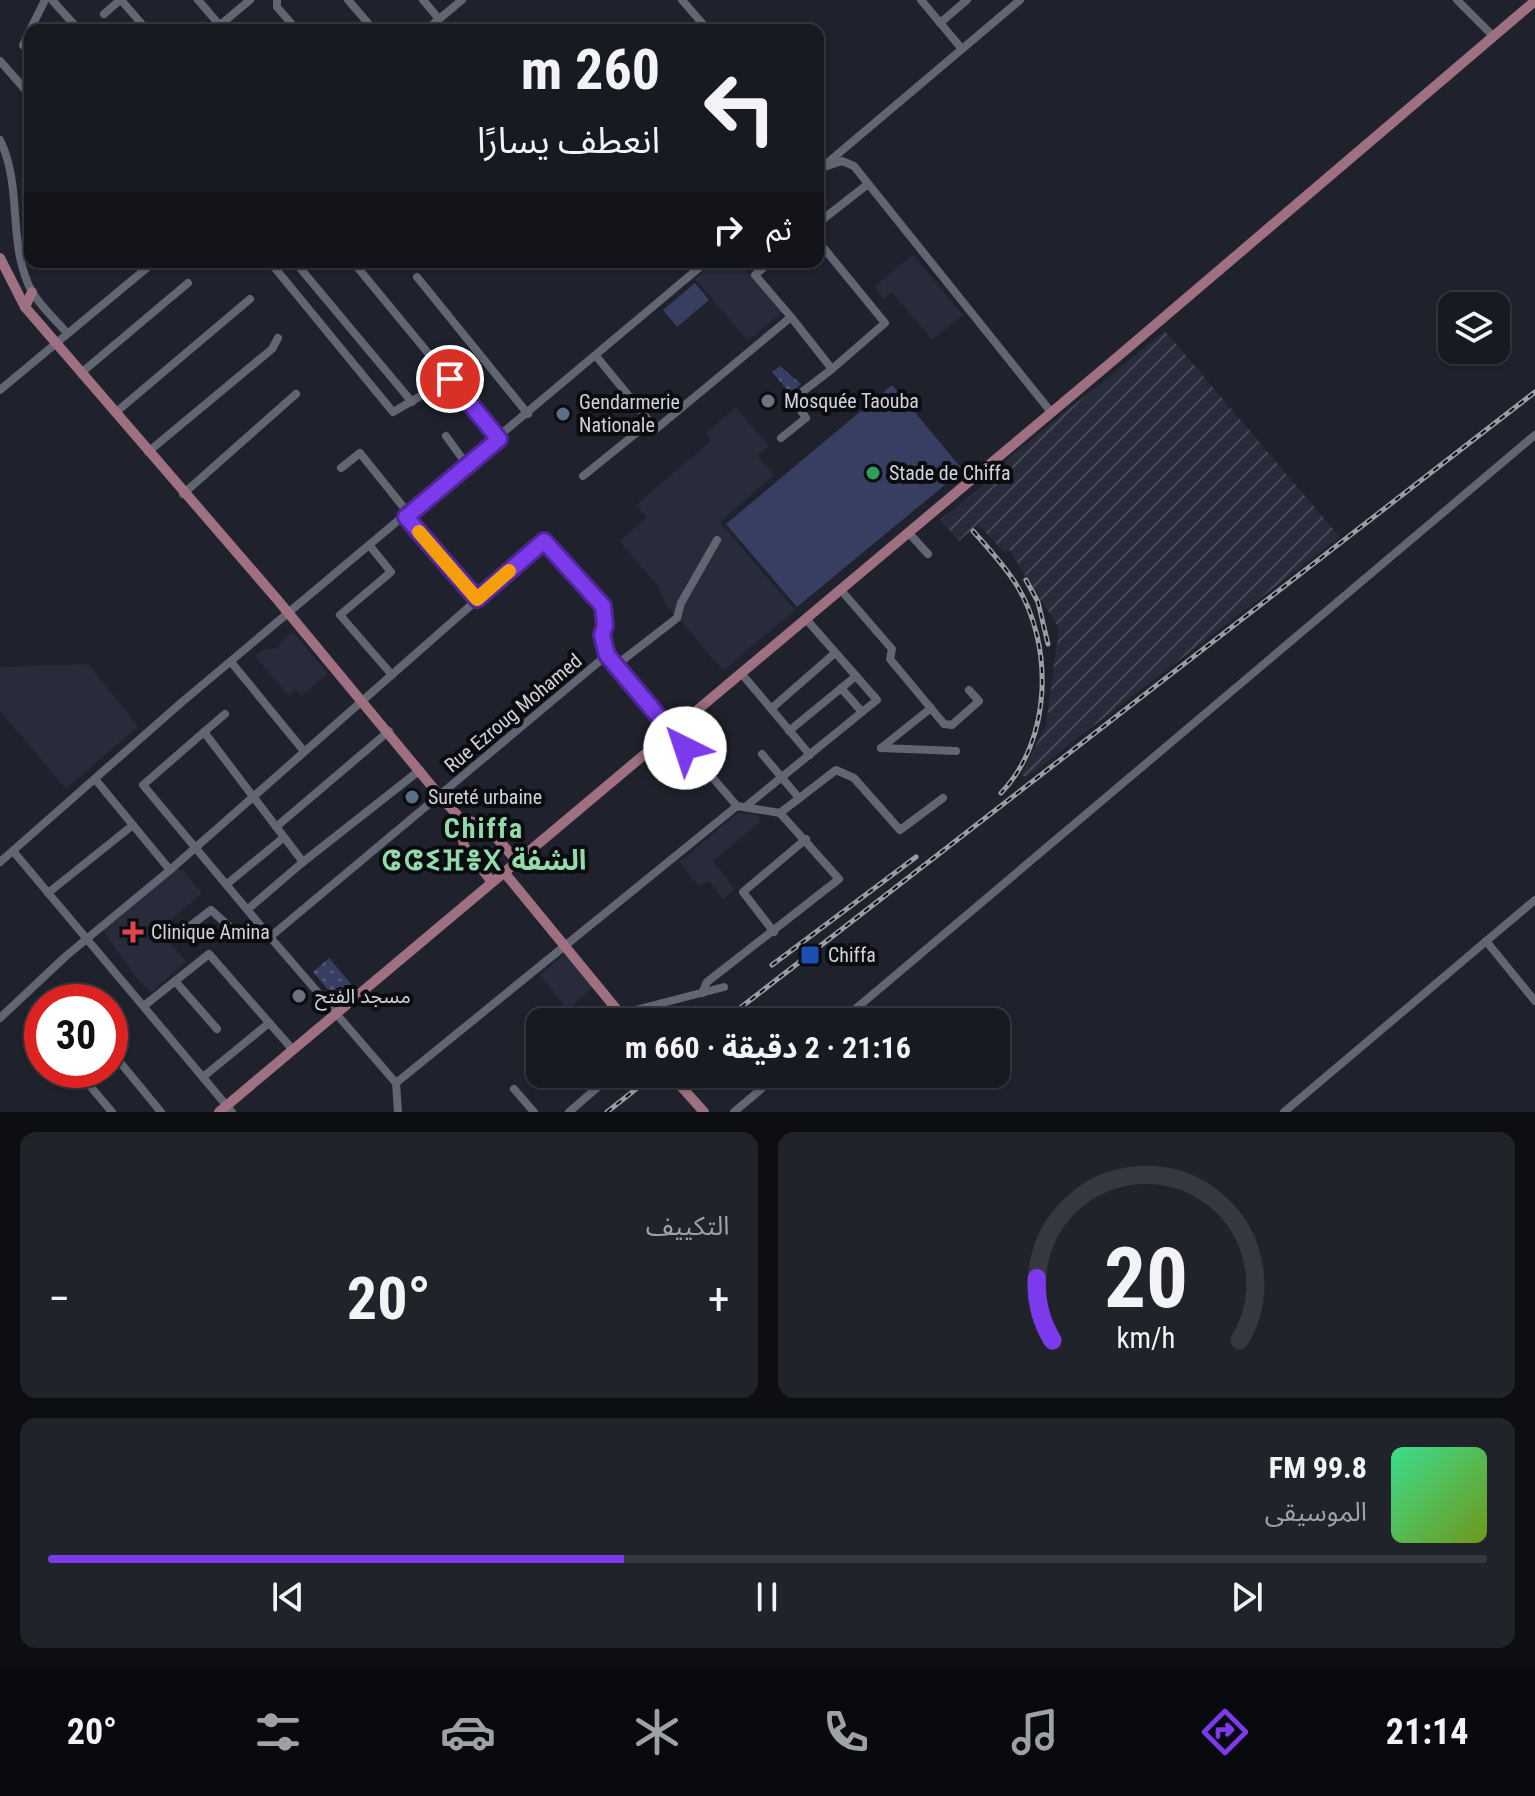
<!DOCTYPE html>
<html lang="ar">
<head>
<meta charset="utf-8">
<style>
  :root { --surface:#171a21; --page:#20232a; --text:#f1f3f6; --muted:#9ea1a5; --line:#36383f; --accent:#7c3aed }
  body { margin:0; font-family:"Roboto Condensed","Noto Sans Arabic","Noto Sans Tifinagh",sans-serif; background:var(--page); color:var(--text); direction:rtl; height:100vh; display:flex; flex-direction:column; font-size:30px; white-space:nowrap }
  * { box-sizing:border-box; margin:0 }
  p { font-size:26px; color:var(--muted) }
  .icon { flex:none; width:44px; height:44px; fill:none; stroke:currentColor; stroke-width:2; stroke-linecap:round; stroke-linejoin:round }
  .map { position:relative; height:1112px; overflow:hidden; direction:ltr }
  .side { display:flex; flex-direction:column; gap:20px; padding:20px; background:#0d0e12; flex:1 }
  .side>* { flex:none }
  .banner { position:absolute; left:24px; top:24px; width:800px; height:244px; border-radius:16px; box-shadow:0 2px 6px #0004,0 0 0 2px var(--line); direction:rtl; background:#171a21; color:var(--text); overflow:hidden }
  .fabs { position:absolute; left:1438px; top:292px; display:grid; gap:16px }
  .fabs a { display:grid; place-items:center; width:72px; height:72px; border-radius:16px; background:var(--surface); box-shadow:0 2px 6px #0004,0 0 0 2px var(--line); font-size:40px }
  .speed { position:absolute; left:24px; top:984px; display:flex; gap:16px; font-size:40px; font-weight:700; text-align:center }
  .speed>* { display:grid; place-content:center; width:104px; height:104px; border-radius:50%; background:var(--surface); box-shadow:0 2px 6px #0004,0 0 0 2px var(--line); line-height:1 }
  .speed .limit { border:12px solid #d22; background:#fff; color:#111 }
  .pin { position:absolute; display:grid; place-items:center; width:68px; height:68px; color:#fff; margin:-34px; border:4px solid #fff; border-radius:50%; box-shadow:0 2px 8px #0007 }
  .me { position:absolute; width:88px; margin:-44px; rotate:319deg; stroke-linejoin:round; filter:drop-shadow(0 0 6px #0008) }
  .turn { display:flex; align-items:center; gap:28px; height:168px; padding:0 32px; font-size:36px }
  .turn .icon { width:104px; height:104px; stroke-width:2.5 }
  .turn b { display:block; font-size:56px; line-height:68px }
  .then { display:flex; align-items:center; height:76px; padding:0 32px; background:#0003; gap:16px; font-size:30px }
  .big { font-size:60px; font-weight:700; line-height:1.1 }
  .side .tile { flex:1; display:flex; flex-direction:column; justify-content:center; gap:12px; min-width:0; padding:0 28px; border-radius:16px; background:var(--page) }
  .side .dial { align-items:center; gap:0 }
  .dial svg { height:208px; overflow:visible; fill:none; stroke:var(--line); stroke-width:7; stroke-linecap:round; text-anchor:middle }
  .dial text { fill:var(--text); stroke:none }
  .song { display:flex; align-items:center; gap:24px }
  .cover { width:96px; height:96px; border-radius:12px; background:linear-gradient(135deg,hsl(150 70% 55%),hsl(80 70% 35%)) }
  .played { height:8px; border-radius:4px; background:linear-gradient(90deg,var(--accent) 40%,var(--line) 40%) }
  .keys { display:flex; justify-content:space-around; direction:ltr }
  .heat { display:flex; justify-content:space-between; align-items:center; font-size:44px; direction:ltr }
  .side .tiles { flex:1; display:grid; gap:20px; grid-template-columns:1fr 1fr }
  .tile:last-child { grid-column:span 2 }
  .trip { position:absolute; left:526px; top:1008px; width:484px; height:80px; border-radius:16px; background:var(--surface); box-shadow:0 2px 6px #0004,0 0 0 2px var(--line); font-weight:700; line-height:80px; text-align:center; direction:rtl }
  .tab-bar { display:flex; height:128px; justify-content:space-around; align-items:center; background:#090a0d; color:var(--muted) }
  .tab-bar .icon { width:56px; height:56px }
  .tab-bar .active { color:var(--accent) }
  .tab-bar b { font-size:36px; color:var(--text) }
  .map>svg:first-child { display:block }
</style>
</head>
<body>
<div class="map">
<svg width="1535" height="1112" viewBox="0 0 1535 1112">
  <defs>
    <pattern id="industrial-furrows" width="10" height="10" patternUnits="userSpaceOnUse" patternTransform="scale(2)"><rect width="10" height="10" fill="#272b3a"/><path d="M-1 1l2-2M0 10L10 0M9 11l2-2" fill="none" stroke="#454956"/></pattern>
    <pattern id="park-dots" width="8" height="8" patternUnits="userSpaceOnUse" patternTransform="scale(2)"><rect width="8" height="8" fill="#373e61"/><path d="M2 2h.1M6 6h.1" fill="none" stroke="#535977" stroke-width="1.8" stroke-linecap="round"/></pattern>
  </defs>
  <rect width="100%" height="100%" fill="#1f222c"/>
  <g fill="#272b3a">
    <path d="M 913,255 L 963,315 L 932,340 L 892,292 L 884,299 L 874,287 Z"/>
    <path d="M 714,262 L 739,262 L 782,312 L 748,341 L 695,279 Z"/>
    <path d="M 736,407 L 769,446 L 758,456 L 774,475 L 720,522 L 795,610 L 723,671 L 665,603 L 658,586 L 619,541 L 647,517 L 636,505 L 711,441 L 706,433 Z"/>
    <path d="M 293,632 L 328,674 L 301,696 L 296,690 L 289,696 L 255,656 L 264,649 L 280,648 L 278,645 Z"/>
    <path d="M 88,664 L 138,726 L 66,789 L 0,711 L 0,667 Z"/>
    <path d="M 738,813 L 757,814 L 761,821 L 713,861 L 735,889 L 723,899 L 709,881 L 700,887 L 679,862 Z"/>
    <path d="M 176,869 L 184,871 L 202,893 L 162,927 L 164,936 L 186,961 L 152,992 L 139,981 L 101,928 Z"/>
    <path d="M 565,954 L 593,987 L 568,1010 L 540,975 Z"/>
  </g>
  <path fill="url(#industrial-furrows)" d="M 1165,331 L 1340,537 L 1027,777 L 1021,775 L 1046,725 L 1059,628 L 1009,550 L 1004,552 L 978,524 L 959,541 L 940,520 L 983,485 L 990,473 Z"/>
  <g fill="#373e61">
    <path d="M 695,283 L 709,300 L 677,327 L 663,310 Z"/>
    <path d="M 892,385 L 963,470 L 797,607 L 726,524 Z"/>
  </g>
  <g fill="url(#park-dots)">
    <path d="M 780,366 L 801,384 L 790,393 L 772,372 Z"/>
    <path d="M 329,958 L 351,984 L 335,998 L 313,972 Z"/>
  </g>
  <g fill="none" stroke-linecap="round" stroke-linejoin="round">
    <g stroke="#626672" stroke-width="8">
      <path d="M 52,0 L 79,30"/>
      <path d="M 121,0 L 147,30"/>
      <path d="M 198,0 L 224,30"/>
      <path d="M 277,0 L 277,7 L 297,30"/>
      <path d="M 348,0 L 374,30"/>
      <path d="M 423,0 L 439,19"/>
      <path d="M 682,0 L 708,30"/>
      <path d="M 921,0 L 962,49"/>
      <path d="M 1457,0 L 1493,36"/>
      <path d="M 104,14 L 120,0"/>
      <path d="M 940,23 L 967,0"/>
      <path d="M 220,25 L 250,0"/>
      <path d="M 30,30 L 45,0"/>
      <path d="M 426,30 L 462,0"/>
      <path d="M 30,31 L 23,45 L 30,53"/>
      <path d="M 0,61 L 30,95"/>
      <path d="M 0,140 C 23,187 7,243 31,290 C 40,306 55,319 67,333"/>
      <path d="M 818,156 L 826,164 L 1020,0"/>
      <path d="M 818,169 L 842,161 L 854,166 L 1051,412"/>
      <path d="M 818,223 L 868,184"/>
      <path d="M 270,262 L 393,412 L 450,379"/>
      <path d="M 295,262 L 412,402"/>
      <path d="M 353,262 L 499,439"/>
      <path d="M 417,277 L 528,414"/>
      <path d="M 791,317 L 832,369 L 885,323 L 818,241"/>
      <path d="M 596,356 L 656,429 L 791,317 L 755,275 L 770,262"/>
      <path d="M 81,373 L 188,283"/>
      <path d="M 0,390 L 154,262"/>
      <path d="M 115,413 L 250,299"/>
      <path d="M 446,436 L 467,465"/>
      <path d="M 781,438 L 806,418 L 793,399 L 832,369"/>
      <path d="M 148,452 L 272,349 L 278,338"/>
      <path d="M 341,468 L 360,453 L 409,514"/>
      <path d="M 583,476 L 650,422"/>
      <path d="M 183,494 L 296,394"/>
      <path d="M 406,517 L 477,599"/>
      <path d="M 908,532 L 928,554"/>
      <path d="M 370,546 L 391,572 L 340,615 L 392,675"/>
      <path d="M 840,589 L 892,649 L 890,659 L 944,724 L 952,725 L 979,701 L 969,690"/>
      <path d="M 231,662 L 303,750"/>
      <path d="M 615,666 L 677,618 L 681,603 L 717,540"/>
      <path d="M 741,673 L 810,755"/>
      <path d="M 856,676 L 877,700 L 862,712"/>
      <path d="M 772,708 L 835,653"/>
      <path d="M 789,731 L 856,676 L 806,619"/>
      <path d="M 204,732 L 225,714"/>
      <path d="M 881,748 L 956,751"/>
      <path d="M 881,748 L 931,708"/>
      <path d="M 650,749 L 679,781 L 699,764"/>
      <path d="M 762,754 L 799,798"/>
      <path d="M 95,779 L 170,870"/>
      <path d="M 745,807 L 862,712 L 841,688"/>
      <path d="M 780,813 L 836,770 L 854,778 L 900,830 L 943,798"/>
      <path d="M 276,827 L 389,731"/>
      <path d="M 13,851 L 232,1112"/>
      <path d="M 0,862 L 182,702 L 706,262"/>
      <path d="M 303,862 L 420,770"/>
      <path d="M 227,884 L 283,838"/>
      <path d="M 48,893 L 133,825"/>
      <path d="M 248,909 L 303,862 L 204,732 L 143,785 L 270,937"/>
      <path d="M 774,932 L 743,892 L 806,839"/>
      <path d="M 176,937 L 211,910 L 234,931 L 270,936"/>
      <path d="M 1486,941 L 1535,1001"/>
      <path d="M 175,981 L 217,1029"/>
      <path d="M 702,993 L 707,982 L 839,879 L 780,813 L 737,806"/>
      <path d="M 145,1005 L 209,954 L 293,1050"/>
      <path d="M 620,1014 L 724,987"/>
      <path d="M 0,1018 L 66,956 L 170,870 L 544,541 C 557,555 596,592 603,607 C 610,623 599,638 607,655 L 737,806 L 396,1083 L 270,937 L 607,655"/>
      <path d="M 840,1022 L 1535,435"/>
      <path d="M 119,1061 L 161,1112"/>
      <path d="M 203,1077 L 269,1023"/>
      <path d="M 85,1080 L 112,1112"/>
      <path d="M 396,1083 L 398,1112"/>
      <path d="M 514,1089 L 534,1112"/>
      <path d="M 569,1112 L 613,1074"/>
      <path d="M 734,1112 L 779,1074"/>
      <path d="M 1284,1112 L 1535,900"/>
    </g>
    <g stroke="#9f7082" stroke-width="10">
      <path d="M 0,258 L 25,307 L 276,598 L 439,795 L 460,818 L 486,826 L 517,861"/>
      <path d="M 25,307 L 32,292"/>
      <path d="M 460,818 L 464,846 L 492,882"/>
      <path d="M 504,872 L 627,1022"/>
      <path d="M 670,1074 L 704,1112"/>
      <path d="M 219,1112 L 1115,359 L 1535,1"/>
    </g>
    <defs>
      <g id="rail">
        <path d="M 973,531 C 988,548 1004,565 1016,584 C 1054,645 1052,740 1001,793"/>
        <path d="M 1026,580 L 1038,602 L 1048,644"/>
        <path d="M 772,965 L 916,857"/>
        <path d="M 722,1022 L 1535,392"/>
        <path d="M 607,1112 L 655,1074"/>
      </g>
    </defs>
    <use href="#rail" stroke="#9b9da5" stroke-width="5"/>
    <use href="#rail" stroke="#0a0c10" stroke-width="2" stroke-dasharray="6" stroke-linecap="butt"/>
  </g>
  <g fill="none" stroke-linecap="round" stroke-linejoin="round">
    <defs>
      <path id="route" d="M 450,379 L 499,439 L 406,517 L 477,599 L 544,541 L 603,606 L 605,626 L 602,635 L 607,655 L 685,748"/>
    </defs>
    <use href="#route" stroke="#51269a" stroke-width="20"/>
    <use href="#route" stroke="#7c3aed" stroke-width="14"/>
    <path stroke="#f59e0b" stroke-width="14" d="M 419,532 L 477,599 L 509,571"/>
  </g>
  <g fill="#6b7280" stroke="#0a0c10" stroke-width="3">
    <circle cx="768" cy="401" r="8"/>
    <circle cx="299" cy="996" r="8"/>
  </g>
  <g fill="#5c6f8a" stroke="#0a0c10" stroke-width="3">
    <circle cx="563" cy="414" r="8"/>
    <circle cx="412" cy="797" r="8"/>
  </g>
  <circle fill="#2e9e5b" stroke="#0a0c10" stroke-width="3" cx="873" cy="473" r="8"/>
  <path fill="#e0444e" stroke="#0a0c10" stroke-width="3" d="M129 920h8v8h8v8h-8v8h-8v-8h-8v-8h8z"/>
  <rect fill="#1a4fb4" stroke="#0a0c10" stroke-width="3" x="800" y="945" width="20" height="20" rx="4"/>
  <g text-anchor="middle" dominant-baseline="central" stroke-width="8" stroke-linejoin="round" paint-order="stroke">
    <g font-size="20" fill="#d1d3da" stroke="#0a0c10" text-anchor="start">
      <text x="784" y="401">Mosquée Taouba</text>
      <text x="579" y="402">Gendarmerie<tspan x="579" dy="23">Nationale</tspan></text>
      <text x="889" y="473">Stade de Chiffa</text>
      <text x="428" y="797">Sureté urbaine</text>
      <text x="151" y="932">Clinique Amina</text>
      <text x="828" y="955">Chiffa</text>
      <text x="315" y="996">مسجد الفتح</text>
    </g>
    <g font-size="20" fill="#d1d3da" stroke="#0a0c10">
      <text transform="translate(513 713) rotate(-40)">Rue Ezroug Mohamed</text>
    </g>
    <g font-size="28" font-weight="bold" letter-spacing="2" fill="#93dbab" stroke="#0a0c10">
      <text x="484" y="828">Chiffa<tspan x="484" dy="32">ⵛⵛⵉⴼⴻⵝ الشفة</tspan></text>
    </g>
  </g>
</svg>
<div class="fabs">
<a><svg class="icon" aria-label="layers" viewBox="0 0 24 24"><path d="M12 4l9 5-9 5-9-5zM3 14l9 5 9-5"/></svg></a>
</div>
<div class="speed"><div class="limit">30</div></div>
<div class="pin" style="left:450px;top:379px;background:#d93025"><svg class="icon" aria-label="arrive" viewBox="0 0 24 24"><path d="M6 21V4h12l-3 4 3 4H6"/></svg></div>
<svg class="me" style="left:685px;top:748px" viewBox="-20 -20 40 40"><circle r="19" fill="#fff"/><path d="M0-13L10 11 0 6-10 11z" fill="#7c3aed"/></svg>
<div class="trip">21:16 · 2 دقيقة · 660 m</div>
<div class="banner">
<div class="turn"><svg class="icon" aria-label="left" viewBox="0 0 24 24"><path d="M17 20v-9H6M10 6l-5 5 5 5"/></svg><div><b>260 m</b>انعطف يسارًا</div></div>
<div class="then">ثم<svg class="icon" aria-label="right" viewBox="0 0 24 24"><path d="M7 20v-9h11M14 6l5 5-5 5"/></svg></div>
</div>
</div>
<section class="side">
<div class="tiles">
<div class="tile dial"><svg viewBox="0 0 100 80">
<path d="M14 69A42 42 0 1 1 86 69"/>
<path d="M14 69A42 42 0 0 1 8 45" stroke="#7c3aed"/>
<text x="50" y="56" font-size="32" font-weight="700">20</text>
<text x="50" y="72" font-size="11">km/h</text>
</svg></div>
<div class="tile"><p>التكييف</p>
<div class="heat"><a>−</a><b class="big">20°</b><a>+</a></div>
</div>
<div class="tile">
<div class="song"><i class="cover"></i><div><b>99.8 FM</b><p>الموسيقى</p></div></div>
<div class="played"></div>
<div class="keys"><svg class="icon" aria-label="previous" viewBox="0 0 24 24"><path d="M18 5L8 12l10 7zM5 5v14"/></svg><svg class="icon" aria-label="pause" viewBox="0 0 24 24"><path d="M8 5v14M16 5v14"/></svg><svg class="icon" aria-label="next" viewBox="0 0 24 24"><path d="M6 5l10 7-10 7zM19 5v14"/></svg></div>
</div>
</div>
</section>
<nav class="tab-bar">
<b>21:14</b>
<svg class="icon active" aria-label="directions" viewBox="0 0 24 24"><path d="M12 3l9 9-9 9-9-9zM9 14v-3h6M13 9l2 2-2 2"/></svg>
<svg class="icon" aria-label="music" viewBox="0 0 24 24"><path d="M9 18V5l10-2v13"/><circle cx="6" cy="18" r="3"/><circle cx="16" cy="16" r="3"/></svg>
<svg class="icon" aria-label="phone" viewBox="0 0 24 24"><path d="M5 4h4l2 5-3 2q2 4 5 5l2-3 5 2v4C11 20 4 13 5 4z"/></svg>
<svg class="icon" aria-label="climate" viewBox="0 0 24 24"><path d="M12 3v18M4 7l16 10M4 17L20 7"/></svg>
<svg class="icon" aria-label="car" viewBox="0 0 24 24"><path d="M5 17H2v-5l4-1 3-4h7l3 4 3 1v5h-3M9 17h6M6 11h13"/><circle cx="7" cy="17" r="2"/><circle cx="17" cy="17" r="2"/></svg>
<svg class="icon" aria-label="filters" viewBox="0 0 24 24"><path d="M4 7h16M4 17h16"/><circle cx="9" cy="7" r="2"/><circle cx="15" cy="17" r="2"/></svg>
<b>20°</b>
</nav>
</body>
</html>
